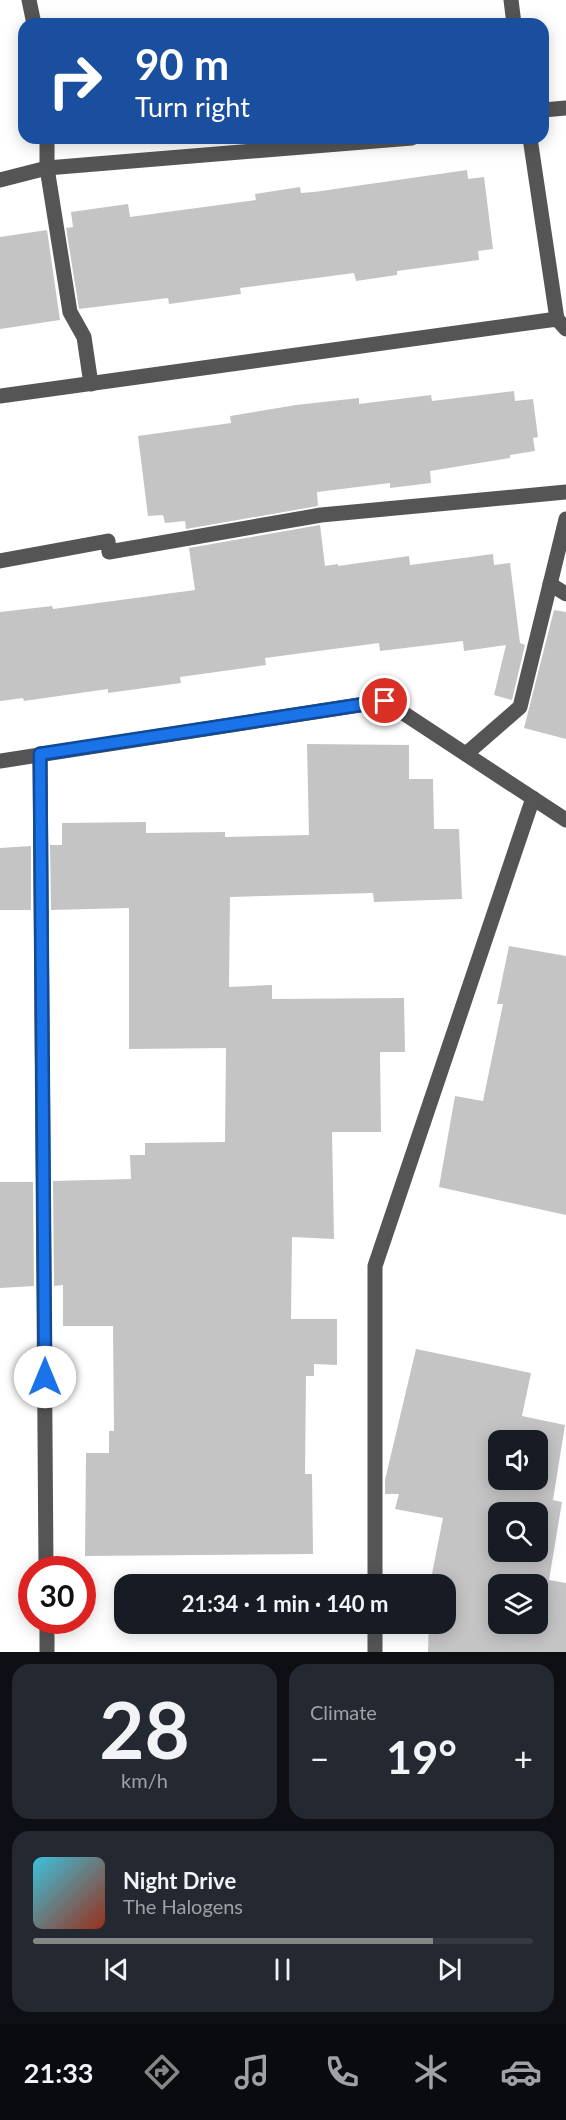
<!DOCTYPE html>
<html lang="en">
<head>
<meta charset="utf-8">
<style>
  :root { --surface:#171b24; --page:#242831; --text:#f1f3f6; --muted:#9ea1a6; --line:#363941; --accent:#858687 }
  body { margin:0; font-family:Lato,sans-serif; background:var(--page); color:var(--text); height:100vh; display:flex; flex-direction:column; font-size:22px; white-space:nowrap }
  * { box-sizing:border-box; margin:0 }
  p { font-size:20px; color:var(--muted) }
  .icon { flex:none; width:33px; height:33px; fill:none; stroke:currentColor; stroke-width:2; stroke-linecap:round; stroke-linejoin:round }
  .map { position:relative; height:1652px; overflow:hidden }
  .details { display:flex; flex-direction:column; gap:12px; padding:12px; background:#0d0f14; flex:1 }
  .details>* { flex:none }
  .hud { position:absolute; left:18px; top:18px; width:531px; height:126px; border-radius:18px; box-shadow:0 3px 15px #0003; background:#1a4fa0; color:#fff; overflow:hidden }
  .buttons { position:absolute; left:488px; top:1430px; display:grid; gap:12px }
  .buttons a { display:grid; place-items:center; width:60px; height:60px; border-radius:12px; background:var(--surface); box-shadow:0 3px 15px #0003; font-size:30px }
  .speed { position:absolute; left:18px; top:1556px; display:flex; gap:12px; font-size:30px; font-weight:700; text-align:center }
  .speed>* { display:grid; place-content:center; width:78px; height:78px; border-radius:50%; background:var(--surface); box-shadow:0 3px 15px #0003; line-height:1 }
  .speed .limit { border:9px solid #d22; background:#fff; color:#111 }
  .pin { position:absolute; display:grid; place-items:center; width:51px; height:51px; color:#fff; margin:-26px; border:3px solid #fff; border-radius:50%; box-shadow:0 2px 6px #0007 }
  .me { position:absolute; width:66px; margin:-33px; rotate:0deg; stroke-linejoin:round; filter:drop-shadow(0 0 4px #0008) }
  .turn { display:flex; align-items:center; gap:21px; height:126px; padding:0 18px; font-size:27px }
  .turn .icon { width:78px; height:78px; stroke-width:2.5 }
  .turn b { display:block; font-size:42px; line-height:51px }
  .big { font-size:45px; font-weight:700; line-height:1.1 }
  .details .tile { flex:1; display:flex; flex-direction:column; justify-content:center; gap:9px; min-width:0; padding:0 21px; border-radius:18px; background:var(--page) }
  .details .dial { align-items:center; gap:0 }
  .dial b { font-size:78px; line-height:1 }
  .song { display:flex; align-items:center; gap:18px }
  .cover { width:72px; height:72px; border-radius:9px; background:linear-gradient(135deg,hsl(190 70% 55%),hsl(10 70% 35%)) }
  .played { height:6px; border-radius:3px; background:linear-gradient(90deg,var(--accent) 80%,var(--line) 80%) }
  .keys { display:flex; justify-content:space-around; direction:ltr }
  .heat { display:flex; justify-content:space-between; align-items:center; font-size:33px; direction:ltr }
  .details .tiles { flex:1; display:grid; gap:12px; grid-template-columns:1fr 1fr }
  .tile:last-child { grid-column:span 2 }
  .trip { position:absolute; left:114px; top:1574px; width:342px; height:60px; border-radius:18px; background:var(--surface); box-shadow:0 3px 15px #0003; font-weight:700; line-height:60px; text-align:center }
  .tabs { display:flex; height:96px; justify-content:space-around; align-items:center; background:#090b0e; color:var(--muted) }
  .tabs .icon { width:42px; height:42px }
  .tabs .current { color:var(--accent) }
  .tabs b { font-size:27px; color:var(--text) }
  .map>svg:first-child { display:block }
</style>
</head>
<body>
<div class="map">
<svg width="566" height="1652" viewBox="0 0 566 1652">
  <rect width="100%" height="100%" fill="#fff"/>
  <g fill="#c4c4c4" fill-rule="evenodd">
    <path d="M 467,170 L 468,179 L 484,177 L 493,249 L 478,251 L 479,260 L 397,271 L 397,275 L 356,281 L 354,273 L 339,275 L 240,288 L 241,294 L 169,304 L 168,298 L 79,309 L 66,228 L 73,227 L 71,212 L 128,204 L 130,217 L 256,200 L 255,194 L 300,187 L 301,193 L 314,192 Z"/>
    <path d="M 47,230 L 60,320 L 0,329 L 0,237 Z"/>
    <path d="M 514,391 L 515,401 L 533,399 L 538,437 L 533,438 L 535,451 L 510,455 L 510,458 L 430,471 L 431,483 L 390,488 L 390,483 L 317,492 L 318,506 L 186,529 L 185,521 L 165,523 L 163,515 L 148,516 L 138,436 L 231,423 L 230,416 L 296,405 L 359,398 L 359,404 L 431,395 L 432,401 Z"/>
    <path d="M 320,525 L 325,566 L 338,564 L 338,566 L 409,556 L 410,565 L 493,554 L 494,565 L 510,563 L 520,643 L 525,645 L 512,700 L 494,695 L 506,645 L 464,651 L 463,641 L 380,651 L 379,643 L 265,658 L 266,665 L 180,677 L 181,683 L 108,693 L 108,689 L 24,701 L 23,698 L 0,701 L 0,612 L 52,606 L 53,609 L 195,590 L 189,548 Z"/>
    <path d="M 554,610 L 566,612 L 566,739 L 524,728 Z"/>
    <path d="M 307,744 L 409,745 L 409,779 L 433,779 L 434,829 L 459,829 L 462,899 L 374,902 L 373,893 L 230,897 L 229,987 L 272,985 L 272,999 L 404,998 L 405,1052 L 380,1052 L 381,1132 L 332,1132 L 334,1239 L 292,1237 L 291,1319 L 337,1319 L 337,1365 L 314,1364 L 314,1376 L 306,1376 L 305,1474 L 312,1474 L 313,1554 L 85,1556 L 86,1453 L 109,1453 L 109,1431 L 114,1431 L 113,1326 L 63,1326 L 63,1285 L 54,1286 L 53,1181 L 131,1179 L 130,1155 L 145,1155 L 145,1143 L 225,1142 L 226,1048 L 129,1049 L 129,908 L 51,910 L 50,845 L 62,845 L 62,823 L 146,822 L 146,833 L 225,832 L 225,837 L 309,835 Z"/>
    <path d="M 31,846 L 31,910 L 0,910 L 0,848 Z"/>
    <path d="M 509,946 L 566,956 L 566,1215 L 439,1187 L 455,1096 L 483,1101 L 503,1004 L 497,1004 Z"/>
    <path d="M 0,1182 L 33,1182 L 34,1286 L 0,1288 Z"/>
    <path d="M 416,1349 L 531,1373 L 522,1416 L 565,1425 L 553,1500 L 562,1502 L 549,1580 L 566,1583 L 566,1652 L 428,1652 L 429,1623 L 446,1623 L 446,1584 L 430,1584 L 443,1518 L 395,1509 L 399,1494 L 385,1494 L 385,1480 ZM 498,1440 L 537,1440 L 537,1479 L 498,1479 ZM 498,1512 L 537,1512 L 537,1551 L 498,1551 ZM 498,1584 L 537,1584 L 537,1623 L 498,1623 Z"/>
  </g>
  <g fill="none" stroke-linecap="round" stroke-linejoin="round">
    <g stroke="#555" stroke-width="15">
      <path d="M 29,0 L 34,24"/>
      <path d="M 511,0 L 514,24"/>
      <path d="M 543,110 L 566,108"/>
      <path d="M 47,138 L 47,168 L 70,312 L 84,337 L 91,384"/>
      <path d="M 530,138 L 557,319"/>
      <path d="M 0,180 L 47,168 L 412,138"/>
      <path d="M 0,396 L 557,319 L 566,329"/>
      <path d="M 0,561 L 108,541 L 109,552 L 321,515 L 566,492"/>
      <path d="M 550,584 L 566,594"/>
      <path d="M 40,754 L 46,1569"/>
      <path d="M 466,754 L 520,707 L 566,519"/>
      <path d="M 0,761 L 385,701 L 566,820"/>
      <path d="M 375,1584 L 375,1266 L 533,798"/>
      <path d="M 47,1620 L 47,1652"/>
      <path d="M 375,1623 L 375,1652"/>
    </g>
  </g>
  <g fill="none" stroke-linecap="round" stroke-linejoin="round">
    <defs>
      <path id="route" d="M 45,1377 L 40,754 L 385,701"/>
    </defs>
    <use href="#route" stroke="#114b97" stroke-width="15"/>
    <use href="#route" stroke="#1a73e8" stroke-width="10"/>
  </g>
</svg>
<div class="buttons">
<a><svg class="icon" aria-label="sound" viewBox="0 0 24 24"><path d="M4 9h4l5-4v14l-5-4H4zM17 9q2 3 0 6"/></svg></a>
<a><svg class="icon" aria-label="search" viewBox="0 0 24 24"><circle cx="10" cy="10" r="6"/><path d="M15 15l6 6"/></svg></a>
<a><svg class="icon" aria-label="layers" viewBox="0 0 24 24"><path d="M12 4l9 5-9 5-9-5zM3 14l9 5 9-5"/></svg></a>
</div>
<div class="speed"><div class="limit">30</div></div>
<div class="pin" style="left:385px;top:701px;background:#d93025"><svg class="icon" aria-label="arrive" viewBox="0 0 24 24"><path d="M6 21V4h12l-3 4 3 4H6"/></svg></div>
<svg class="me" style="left:45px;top:1377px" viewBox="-20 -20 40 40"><circle r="19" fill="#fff"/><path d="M0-13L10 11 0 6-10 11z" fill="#1a73e8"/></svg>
<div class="trip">21:34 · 1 min · 140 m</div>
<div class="hud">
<div class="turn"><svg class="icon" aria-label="right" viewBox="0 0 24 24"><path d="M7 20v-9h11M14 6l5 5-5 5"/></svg><div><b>90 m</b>Turn right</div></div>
</div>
</div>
<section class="details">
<div class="tiles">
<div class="tile dial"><b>28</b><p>km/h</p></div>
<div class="tile"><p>Climate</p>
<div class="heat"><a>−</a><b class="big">19°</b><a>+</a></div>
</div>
<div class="tile">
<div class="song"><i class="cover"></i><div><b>Night Drive</b><p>The Halogens</p></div></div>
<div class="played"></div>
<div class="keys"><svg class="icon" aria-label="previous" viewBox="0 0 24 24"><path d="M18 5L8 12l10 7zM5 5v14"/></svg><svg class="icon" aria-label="pause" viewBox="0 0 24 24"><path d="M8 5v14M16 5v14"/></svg><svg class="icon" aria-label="next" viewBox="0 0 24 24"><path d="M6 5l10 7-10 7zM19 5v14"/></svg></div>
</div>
</div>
</section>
<nav class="tabs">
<b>21:33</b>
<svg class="icon current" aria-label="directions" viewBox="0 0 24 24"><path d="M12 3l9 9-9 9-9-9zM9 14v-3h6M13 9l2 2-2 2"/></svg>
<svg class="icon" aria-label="music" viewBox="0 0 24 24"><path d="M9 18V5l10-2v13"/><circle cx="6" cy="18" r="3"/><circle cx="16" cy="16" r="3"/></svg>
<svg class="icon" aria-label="phone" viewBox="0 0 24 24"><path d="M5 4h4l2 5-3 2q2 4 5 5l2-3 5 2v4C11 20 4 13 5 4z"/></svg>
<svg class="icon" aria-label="climate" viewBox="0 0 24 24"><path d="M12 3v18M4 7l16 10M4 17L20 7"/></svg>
<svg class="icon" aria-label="car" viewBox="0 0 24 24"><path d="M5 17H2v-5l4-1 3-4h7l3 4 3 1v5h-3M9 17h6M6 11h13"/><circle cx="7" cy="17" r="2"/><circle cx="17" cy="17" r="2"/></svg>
</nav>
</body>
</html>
